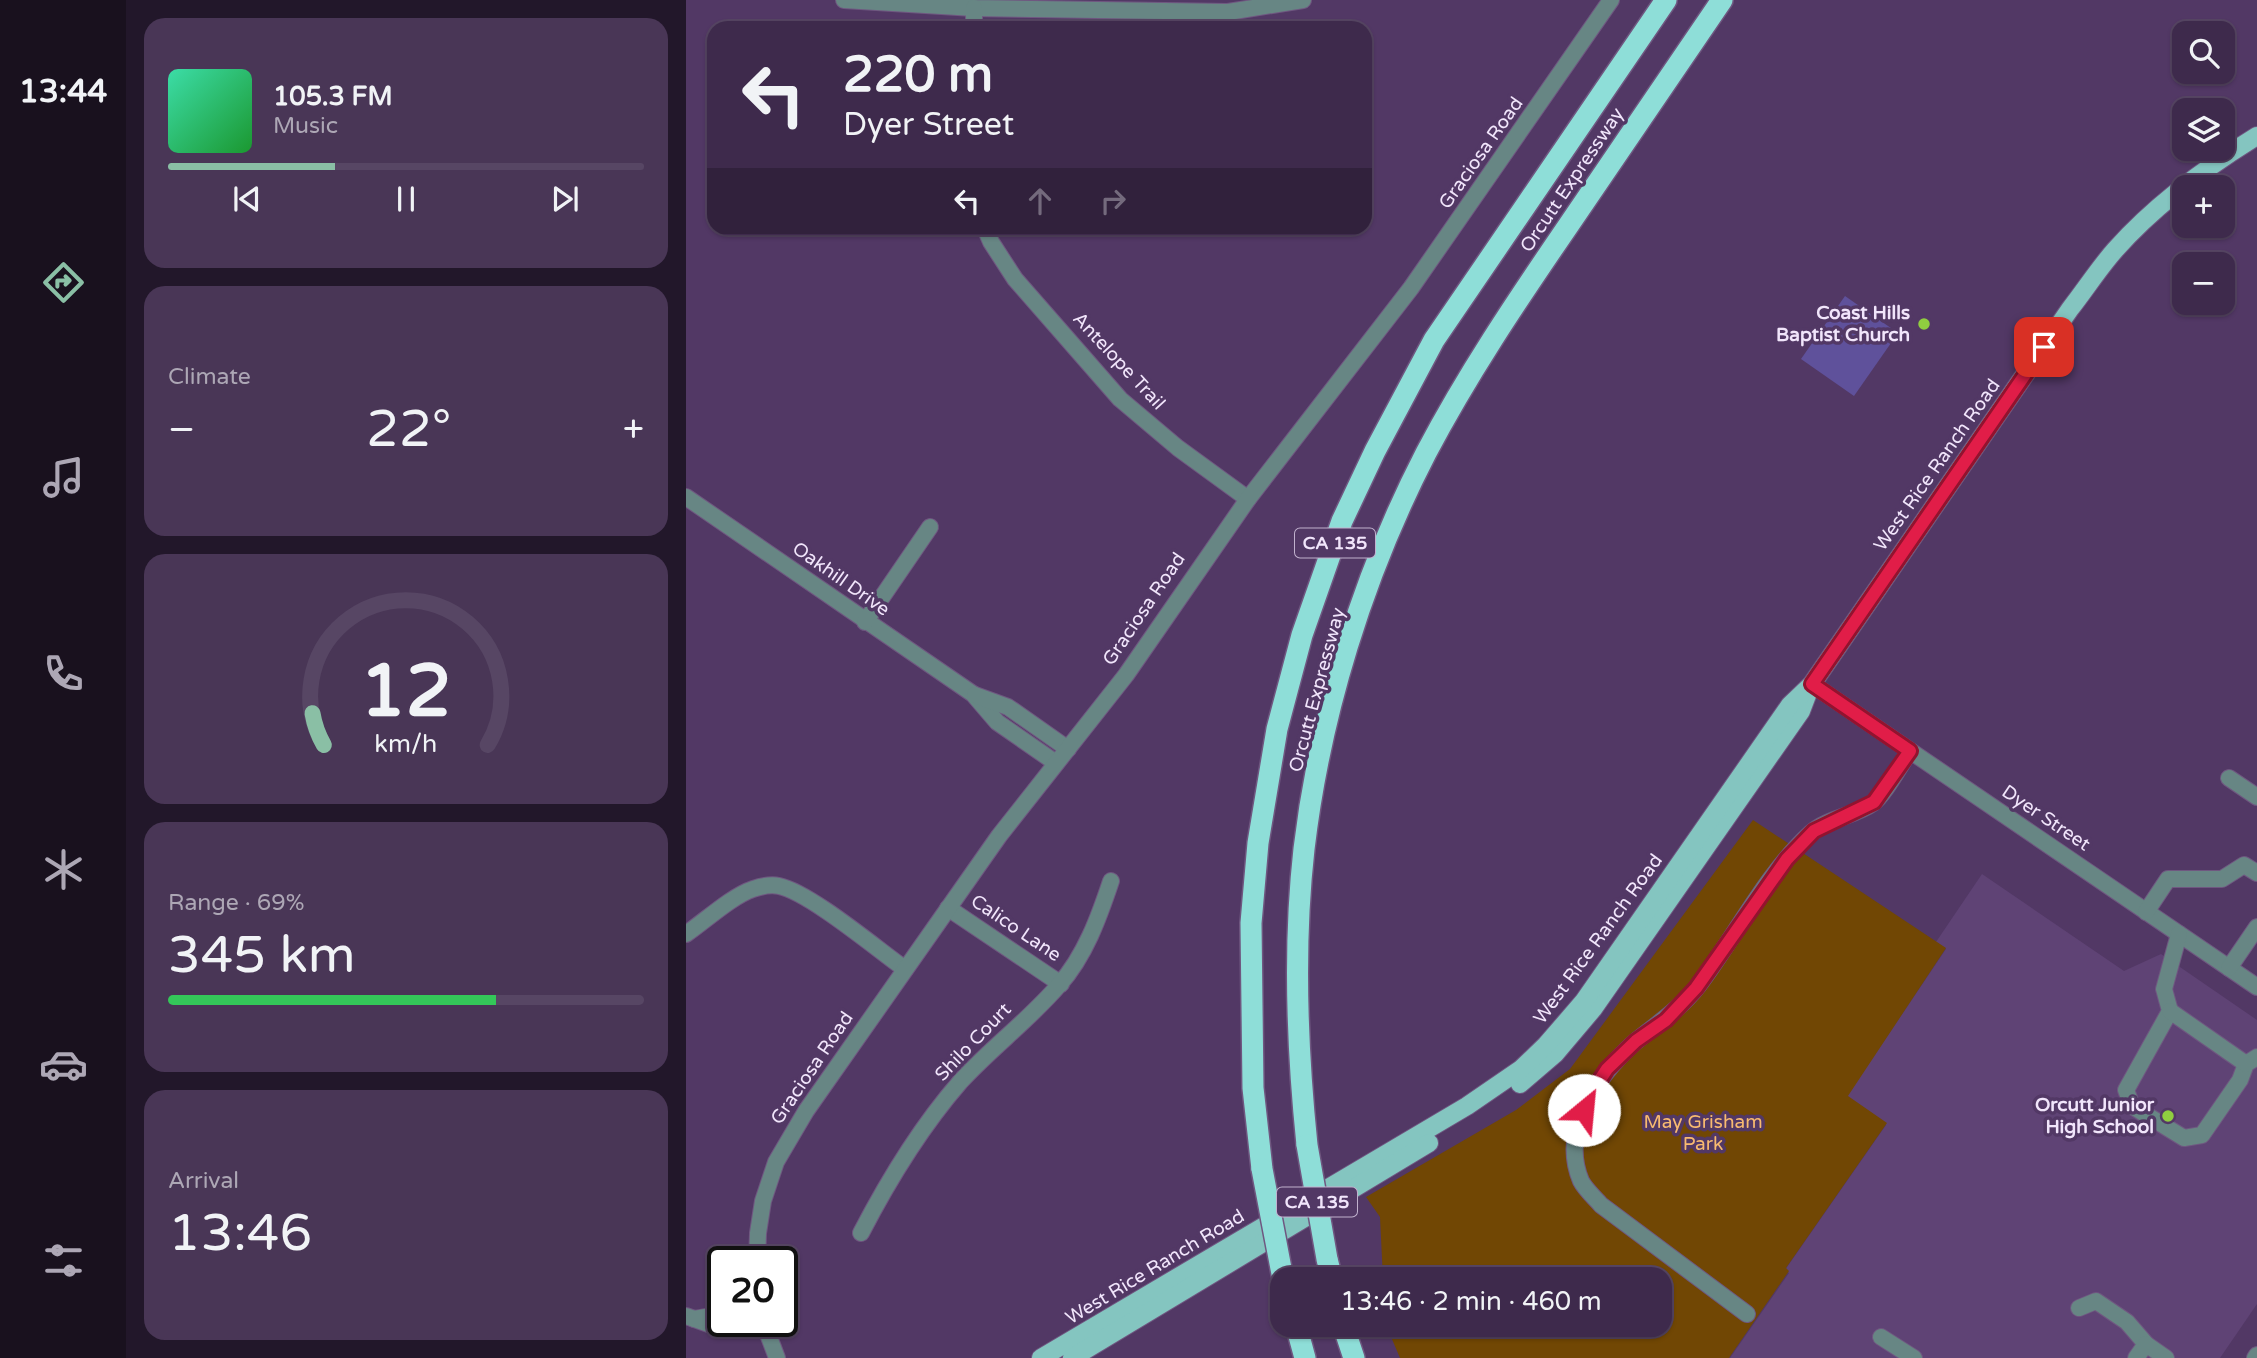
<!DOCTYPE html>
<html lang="en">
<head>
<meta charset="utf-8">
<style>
  :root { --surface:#3e2a4c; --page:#493656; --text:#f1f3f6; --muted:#ada7b5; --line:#574664; --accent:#8abfa5 }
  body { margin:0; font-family:"Varela Round",sans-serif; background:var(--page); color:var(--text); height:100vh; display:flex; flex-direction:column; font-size:26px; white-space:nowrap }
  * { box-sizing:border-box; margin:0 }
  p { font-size:23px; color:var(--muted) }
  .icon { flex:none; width:38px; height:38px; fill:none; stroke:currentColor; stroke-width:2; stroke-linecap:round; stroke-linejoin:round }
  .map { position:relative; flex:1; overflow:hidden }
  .details { display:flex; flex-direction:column; gap:18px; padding:18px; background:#22172a; width:560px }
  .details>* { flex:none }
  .hud { position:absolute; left:21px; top:21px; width:665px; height:214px; border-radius:21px; box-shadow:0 2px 5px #0004,0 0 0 2px var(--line); background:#3e2a4c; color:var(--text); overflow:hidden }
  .tools { position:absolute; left:1486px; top:21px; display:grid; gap:14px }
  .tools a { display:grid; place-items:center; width:63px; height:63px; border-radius:14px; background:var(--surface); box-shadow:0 2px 5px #0004,0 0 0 2px var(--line); font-size:35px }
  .speed { position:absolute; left:21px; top:1246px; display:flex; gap:14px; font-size:35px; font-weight:700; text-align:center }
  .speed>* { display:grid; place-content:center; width:91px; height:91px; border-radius:50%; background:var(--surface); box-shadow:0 2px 5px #0004,0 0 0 2px var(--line); line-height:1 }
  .speed .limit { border:4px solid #111; border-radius:10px; background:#fff; color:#111 }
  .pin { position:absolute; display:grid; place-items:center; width:60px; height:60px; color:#fff; margin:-30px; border-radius:14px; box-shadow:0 4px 10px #0006 }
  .me { position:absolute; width:77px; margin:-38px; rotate:28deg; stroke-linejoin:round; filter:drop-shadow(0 0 5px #0008) }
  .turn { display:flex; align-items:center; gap:24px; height:147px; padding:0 21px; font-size:32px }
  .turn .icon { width:91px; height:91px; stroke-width:2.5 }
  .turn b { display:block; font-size:49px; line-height:60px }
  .lanes { display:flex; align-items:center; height:66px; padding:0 21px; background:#0003; justify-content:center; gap:35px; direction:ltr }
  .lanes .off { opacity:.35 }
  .big { font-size:52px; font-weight:600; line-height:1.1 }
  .details .widget { flex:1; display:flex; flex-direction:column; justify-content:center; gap:10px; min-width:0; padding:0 24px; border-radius:21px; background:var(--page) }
  .details .dial { align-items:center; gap:0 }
  .dial svg { height:182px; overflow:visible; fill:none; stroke:var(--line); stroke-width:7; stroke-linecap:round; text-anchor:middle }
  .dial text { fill:var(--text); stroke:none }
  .song { display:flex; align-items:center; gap:21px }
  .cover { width:84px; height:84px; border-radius:10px; background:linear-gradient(135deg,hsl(160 70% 55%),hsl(130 70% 35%)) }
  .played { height:7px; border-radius:4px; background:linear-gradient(90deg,var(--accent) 35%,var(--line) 35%) }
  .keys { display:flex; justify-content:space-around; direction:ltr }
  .heat { display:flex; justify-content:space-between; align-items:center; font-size:38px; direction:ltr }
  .charge { height:10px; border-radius:5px; background:linear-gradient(90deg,#34c759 69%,var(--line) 0) }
  .trip { position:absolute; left:584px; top:1267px; width:402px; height:70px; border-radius:21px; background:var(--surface); box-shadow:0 2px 5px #0004,0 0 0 2px var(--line); font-weight:600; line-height:70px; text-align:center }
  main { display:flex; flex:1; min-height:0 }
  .menu { display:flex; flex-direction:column; width:126px; justify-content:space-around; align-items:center; background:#19111e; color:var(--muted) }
  .menu .icon { width:49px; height:49px }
  .menu .active { color:var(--accent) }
  .menu b { font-size:32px; color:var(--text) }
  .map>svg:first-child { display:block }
</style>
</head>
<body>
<main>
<nav class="menu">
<b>13:44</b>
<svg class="icon active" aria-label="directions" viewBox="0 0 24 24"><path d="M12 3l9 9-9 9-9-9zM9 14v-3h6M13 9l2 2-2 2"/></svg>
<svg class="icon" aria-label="music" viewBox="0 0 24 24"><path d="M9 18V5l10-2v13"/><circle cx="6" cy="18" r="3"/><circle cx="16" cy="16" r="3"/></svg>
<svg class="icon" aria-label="phone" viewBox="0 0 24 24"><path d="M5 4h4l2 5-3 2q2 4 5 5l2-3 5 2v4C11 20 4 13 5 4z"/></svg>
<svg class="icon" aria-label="climate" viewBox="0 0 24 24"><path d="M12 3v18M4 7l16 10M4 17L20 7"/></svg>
<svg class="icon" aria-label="car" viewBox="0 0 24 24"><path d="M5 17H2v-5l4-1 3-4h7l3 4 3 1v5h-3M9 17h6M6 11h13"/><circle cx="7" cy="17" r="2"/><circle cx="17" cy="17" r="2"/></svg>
<svg class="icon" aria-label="filters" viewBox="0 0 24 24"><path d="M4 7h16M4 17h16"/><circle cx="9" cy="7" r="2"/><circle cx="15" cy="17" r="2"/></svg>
</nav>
<section class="details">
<div class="widget">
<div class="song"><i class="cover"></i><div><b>105.3 FM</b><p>Music</p></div></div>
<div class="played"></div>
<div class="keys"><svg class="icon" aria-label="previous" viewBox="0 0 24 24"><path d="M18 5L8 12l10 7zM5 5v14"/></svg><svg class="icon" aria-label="pause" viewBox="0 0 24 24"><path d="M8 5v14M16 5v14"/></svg><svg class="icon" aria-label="next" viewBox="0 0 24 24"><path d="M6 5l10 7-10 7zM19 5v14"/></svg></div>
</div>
<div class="widget"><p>Climate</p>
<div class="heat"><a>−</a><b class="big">22°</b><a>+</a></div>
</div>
<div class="widget dial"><svg viewBox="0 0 100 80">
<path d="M14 69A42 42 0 1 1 86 69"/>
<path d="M14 69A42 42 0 0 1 9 55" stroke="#8abfa5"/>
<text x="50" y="56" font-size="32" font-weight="700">12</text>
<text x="50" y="72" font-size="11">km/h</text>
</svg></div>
<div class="widget"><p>Range · 69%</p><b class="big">345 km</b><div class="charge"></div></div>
<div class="widget"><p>Arrival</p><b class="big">13:46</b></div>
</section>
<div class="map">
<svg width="1571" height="1358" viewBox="0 0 1571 1358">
  <rect width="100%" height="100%" fill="#523865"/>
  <path fill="#5f4375" d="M 1296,874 L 1438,971 L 1475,954 L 1571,1020 L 1571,1304 L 1534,1358 L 1044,1358 L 1103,1273 L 1099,1270 L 1200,1125 L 1161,1096 L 1260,949 L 1250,942 Z"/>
  <path fill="#714704" d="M 1067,820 L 1260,948 L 1162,1096 L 1201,1123 L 1100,1268 L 1103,1271 L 1043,1358 L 714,1358 L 700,1325 L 975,1325 L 975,1279 L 697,1279 L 694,1217 L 680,1197 L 830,1110 L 884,1069 Z"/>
  <path fill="#5f519b" d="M 1159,296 L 1212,333 L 1168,396 L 1115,359 Z"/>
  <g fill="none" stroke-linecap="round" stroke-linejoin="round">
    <defs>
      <g id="minor">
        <path d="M 158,0 L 288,8 L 542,12 L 617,0"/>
        <path d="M 288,28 L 288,8"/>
        <path d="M 299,228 L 305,242 L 329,279 L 434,399 L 492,448 L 562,499"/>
        <path d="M 0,497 L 287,694 L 311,722 L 370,763"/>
        <path d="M 179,622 L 244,527"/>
        <path d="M 1126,684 L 1571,987"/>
        <path d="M 289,695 L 322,707 L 382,749"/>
        <path d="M 1543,778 L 1571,797"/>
        <path d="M 262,908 L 375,984"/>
        <path d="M 1460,912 L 1482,879 L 1536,879 L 1558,865 L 1571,873"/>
        <path d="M 0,934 C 19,921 46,896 67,889 C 76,886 84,884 93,886 C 123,892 191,949 219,969"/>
        <path d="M 1493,934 L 1478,989 L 1484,1011 L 1440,1090 L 1446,1106 L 1498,1138 L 1516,1135 L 1554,1080 L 1560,1064 L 1571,1057"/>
        <path d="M 1543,968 L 1571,927"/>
        <path d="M 1484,1011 L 1560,1064"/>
        <path d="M 175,1233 C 203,1179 234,1128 274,1082 C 305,1048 343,1020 373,985 C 399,956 413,917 425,881"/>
        <path d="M 71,1262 L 72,1233 L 77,1201 L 90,1162 L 120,1111 L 313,836 L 440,675 L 562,499 L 725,288 L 925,0"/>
        <path d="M 1393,1308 L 1410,1301 L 1441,1322 L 1460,1344"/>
        <path d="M 1061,1314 L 915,1205 C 909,1198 899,1189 895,1181 C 873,1129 912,1075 949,1042 C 971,1024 994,1009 1012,986 C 1050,936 1079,875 1125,833 C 1142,818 1169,816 1187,803 C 1199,794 1214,765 1224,751"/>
        <path d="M 0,1316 L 28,1326 L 77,1325"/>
        <path d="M 8,1319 L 37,1314"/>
        <path d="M 77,1321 L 91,1358"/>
        <path d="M 1195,1337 L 1228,1358"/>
        <path d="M 1450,1358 L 1460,1344 L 1480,1358"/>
        <path d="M 1569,1358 L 1571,1355"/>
      </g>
      <g id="major">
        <path d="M 834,1084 L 869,1054 L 907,1009 L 1115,711 L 1123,690"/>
        <path d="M 355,1358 L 781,1106 L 835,1069 L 860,1045 L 898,1001 L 1104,705 L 1126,684 L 1384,309 C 1399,290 1413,268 1429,250 C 1470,204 1519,168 1571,136"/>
        <path d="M 386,1358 L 743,1143"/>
      </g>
      <g id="highway">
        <path d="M 621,1145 C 611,1048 607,947 618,849 C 634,714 677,575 740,453 C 781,375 830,302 880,229 C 932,153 984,76 1036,0"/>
        <path d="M 576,1169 L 567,1088 L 565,923 L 572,843 L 591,729 L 616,635 L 656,521 L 689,451 L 748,340 L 980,0"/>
        <path d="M 641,1259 L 646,1279"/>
        <path d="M 610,1325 L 619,1358"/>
        <path d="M 657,1325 L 668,1358"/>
      </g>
    </defs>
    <use href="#minor" stroke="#6f5780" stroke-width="18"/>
    <use href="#major" stroke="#6f5780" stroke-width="20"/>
    <use href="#highway" stroke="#6f5780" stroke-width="24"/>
    <use href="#minor" stroke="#678684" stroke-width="16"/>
    <use href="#major" stroke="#84c5c0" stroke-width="18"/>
    <use href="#highway" stroke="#8eded8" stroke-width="21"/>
    <defs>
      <g id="highway-bridge">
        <path d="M 621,1145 L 641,1259"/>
        <path d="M 576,1169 L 597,1279"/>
      </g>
    </defs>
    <use href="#highway-bridge" stroke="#6f5780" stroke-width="24" stroke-linecap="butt"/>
    <use href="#highway-bridge" stroke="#8eded8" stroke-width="21"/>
  </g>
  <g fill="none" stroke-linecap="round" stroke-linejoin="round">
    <defs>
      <path id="route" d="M 898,1110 L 904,1095 L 921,1069 L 950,1041 L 980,1020 L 1010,988 L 1101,859 L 1128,831 L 1188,802 L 1224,751 L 1126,684 L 1358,347"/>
    </defs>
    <use href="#route" stroke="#92132f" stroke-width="18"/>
    <use href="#route" stroke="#e11d48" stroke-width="12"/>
  </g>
  <g fill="#90cd40" stroke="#523865" stroke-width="2.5">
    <circle cx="1238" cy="324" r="7"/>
    <circle cx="1482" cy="1116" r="7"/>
  </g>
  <g text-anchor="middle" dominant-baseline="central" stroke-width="7" stroke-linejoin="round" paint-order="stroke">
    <g fill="#523865" stroke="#c1b1ce" stroke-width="2">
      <rect x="609" y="528.5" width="80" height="29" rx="5"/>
      <rect x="591" y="1187.5" width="80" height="29" rx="5"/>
    </g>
    <g font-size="18" font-weight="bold" fill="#f1e5fb">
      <text x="649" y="543">CA 135</text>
      <text x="631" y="1202">CA 135</text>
    </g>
    <g font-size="19" fill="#f1e5fb" stroke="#523865">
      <text transform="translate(795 153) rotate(-55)">Graciosa Road</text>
      <text transform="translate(886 180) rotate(-56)">Orcutt Expressway</text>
      <text transform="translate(433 361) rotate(47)">Antelope Trail</text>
      <text transform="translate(1251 465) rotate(-55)">West Rice Ranch Road</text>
      <text transform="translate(155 579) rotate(35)">Oakhill Drive</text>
      <text transform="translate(458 609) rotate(-56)">Graciosa Road</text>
      <text transform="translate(631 690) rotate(-75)">Orcutt Expressway</text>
      <text transform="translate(1360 818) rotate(34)">Dyer Street</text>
      <text transform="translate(330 928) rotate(34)">Calico Lane</text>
      <text transform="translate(912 939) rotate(-54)">West Rice Ranch Road</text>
      <text transform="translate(287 1042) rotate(-46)">Shilo Court</text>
      <text transform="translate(126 1068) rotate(-56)">Graciosa Road</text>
      <text transform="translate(469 1267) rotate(-31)">West Rice Ranch Road</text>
    </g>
    <g font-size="19" font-weight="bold" fill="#f1e5fb" stroke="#523865" text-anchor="end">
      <text x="1224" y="313">Coast Hills<tspan x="1224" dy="22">Baptist Church</tspan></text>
      <text x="1468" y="1105">Orcutt Junior<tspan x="1468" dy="22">High School</tspan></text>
    </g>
    <g font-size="19" fill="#f8ba70" stroke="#523865">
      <text x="1017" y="1122">May Grisham<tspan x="1017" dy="22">Park</tspan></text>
    </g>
  </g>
</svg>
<div class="tools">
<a><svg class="icon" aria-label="search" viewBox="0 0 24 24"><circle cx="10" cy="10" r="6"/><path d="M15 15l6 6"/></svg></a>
<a><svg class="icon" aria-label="layers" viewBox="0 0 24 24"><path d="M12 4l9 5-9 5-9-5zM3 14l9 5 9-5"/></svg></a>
<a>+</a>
<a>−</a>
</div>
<div class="speed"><div class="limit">20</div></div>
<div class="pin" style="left:1358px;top:347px;background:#d93025"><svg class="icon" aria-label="arrive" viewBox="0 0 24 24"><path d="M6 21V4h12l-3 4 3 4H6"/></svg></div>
<svg class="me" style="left:898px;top:1110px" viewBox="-20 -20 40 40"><circle r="19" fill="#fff"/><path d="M0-13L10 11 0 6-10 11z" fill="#e11d48"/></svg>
<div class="trip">13:46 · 2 min · 460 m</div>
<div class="hud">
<div class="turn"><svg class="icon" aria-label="left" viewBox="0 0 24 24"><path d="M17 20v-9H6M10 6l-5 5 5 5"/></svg><div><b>220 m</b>Dyer Street</div></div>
<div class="lanes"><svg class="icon" aria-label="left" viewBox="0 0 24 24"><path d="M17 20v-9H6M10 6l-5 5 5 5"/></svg><svg class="icon off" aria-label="ahead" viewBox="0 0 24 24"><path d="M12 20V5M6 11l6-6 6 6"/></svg><svg class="icon off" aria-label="right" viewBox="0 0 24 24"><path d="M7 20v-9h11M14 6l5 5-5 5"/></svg></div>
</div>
</div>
</main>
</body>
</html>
